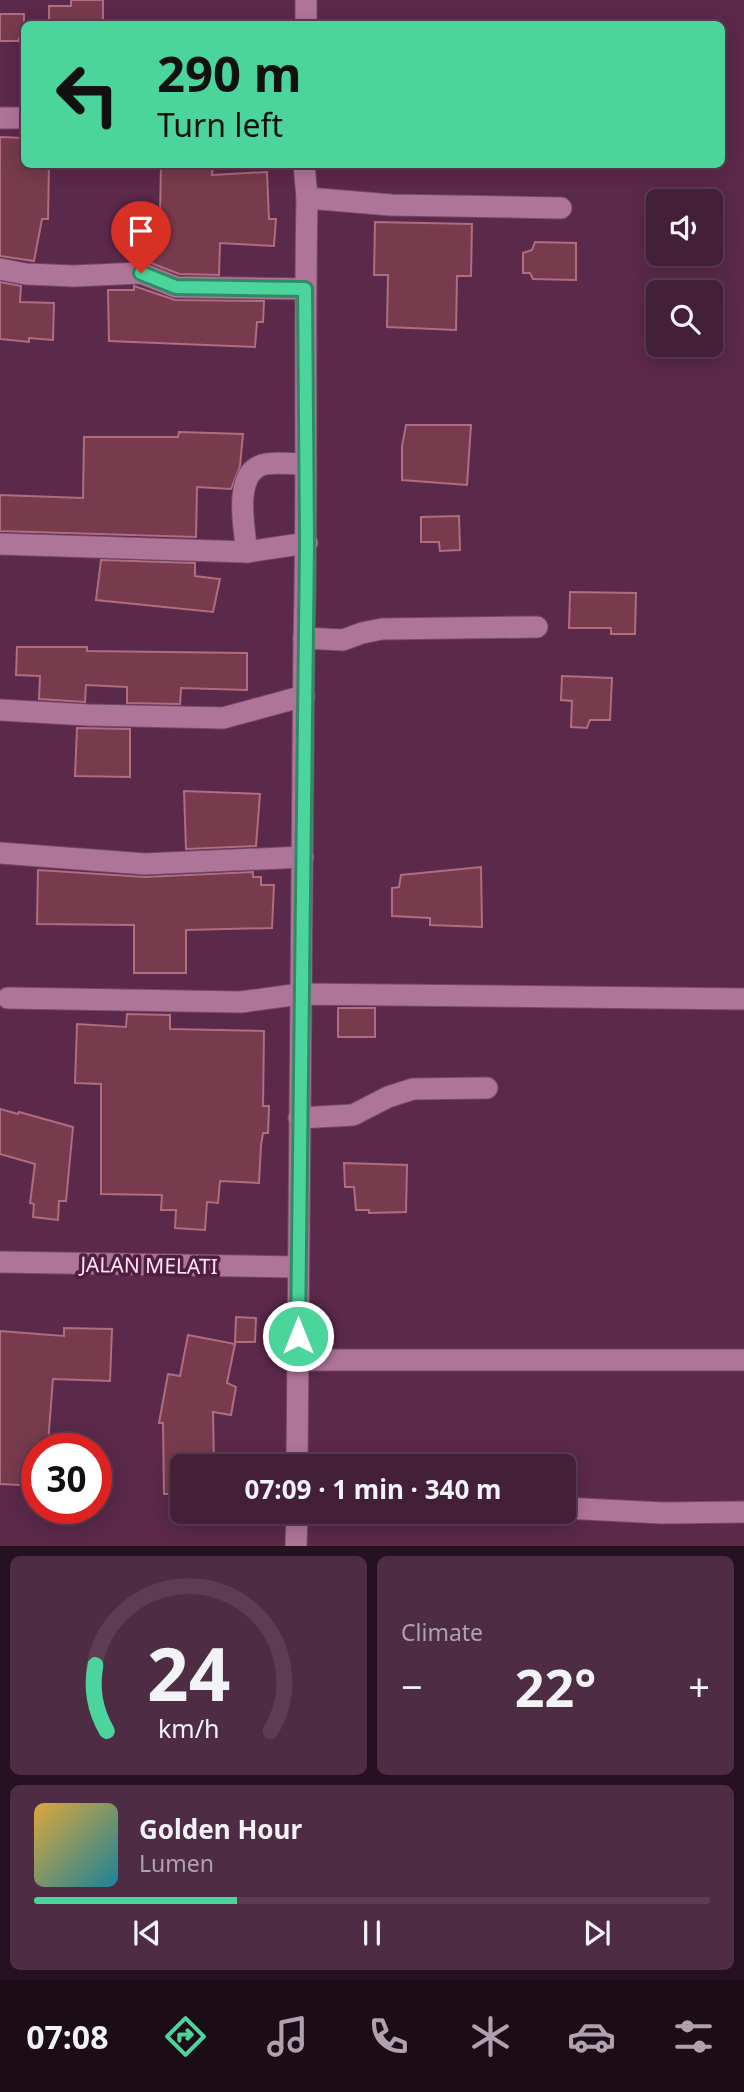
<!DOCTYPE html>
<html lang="en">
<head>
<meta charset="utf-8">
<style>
  :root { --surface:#441f38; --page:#4e2c43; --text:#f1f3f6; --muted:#afa2ae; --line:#5c3d53; --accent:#4bd49b }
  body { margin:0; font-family:"Noto Sans",sans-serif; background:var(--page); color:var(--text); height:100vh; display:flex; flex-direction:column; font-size:26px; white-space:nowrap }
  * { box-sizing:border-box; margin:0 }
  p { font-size:23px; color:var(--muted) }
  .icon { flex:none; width:38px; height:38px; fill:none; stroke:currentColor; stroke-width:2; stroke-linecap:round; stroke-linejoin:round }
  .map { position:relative; height:1546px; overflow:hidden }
  .sheet { display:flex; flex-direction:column; gap:10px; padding:10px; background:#25111f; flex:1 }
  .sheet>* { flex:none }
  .hud { position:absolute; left:21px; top:21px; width:704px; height:147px; border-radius:10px; box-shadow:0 4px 18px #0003,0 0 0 2px var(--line); background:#4bd49b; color:#111; overflow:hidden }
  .tools { position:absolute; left:646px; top:189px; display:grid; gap:14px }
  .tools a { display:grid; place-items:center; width:77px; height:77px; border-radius:10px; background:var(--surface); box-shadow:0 4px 18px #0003,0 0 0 2px var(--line); font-size:35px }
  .speed { position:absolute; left:21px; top:1433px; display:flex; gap:14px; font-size:35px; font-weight:700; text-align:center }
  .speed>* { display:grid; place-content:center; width:91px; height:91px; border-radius:50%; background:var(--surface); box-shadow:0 4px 18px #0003,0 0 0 2px var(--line); line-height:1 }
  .speed .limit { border:10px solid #d22; background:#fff; color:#111 }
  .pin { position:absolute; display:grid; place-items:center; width:60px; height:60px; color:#fff; margin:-72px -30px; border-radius:50% 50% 50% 0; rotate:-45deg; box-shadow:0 0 7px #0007 }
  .pin .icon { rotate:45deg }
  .me { position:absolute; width:77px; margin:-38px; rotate:0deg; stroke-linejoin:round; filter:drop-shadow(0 0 5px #0008) }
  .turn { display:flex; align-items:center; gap:24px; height:147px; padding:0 21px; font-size:32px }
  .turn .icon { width:91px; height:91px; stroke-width:2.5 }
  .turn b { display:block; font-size:49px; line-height:60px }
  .big { font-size:52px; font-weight:700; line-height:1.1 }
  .sheet .widget { flex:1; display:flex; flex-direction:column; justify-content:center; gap:10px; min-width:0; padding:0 24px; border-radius:10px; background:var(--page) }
  .sheet .dial { align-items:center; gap:0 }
  .dial svg { height:182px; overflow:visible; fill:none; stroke:var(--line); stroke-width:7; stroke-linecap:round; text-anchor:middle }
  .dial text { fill:var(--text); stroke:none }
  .song { display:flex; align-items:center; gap:21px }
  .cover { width:84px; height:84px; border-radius:10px; background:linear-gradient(135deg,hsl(40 70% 55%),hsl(190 70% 35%)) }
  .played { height:7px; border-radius:4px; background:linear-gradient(90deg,var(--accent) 30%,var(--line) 30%) }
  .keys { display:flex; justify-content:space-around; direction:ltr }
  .heat { display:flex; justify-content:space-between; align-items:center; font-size:38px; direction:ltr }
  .sheet .tiles { flex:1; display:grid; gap:10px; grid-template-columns:1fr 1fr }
  .widget:last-child { grid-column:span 2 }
  .trip { position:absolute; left:170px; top:1454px; width:406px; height:70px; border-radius:10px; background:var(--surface); box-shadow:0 4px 18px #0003,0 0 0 2px var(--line); font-weight:700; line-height:70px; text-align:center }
  .tabs { display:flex; height:112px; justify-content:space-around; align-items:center; background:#1b0c16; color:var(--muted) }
  .tabs .icon { width:49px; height:49px }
  .tabs .current { color:var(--accent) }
  .tabs b { font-size:32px; color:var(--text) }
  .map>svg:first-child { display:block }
</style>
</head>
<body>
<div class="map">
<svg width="744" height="1546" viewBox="0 0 744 1546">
  <rect width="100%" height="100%" fill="#5b294a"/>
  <g fill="#773b4d" stroke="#af6d7f" stroke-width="2">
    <path d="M 71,0 L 103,0 L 103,24 L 49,24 L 49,6 L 71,6 Z"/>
    <path d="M 0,14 L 24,14 L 24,38 L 19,38 L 19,41 L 0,41 Z"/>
    <path d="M 0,137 L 24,138 L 24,164 L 49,164 L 48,219 L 42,219 L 34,261 L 0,256 Z"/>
    <path d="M 161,164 L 213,164 L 212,175 L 267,172 L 269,219 L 276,219 L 274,246 L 220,243 L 219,275 L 179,274 L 146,261 L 135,260 L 137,216 L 160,217 Z"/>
    <path d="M 375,222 L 472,224 L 471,276 L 457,276 L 456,330 L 387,327 L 388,275 L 374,275 Z"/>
    <path d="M 535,242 L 576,243 L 576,280 L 533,279 L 530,273 L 523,273 L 523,253 L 532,250 Z"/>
    <path d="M 0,282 L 21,286 L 20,302 L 54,303 L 53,340 L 29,338 L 29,342 L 0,339 Z"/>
    <path d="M 134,286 L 175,300 L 264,301 L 263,322 L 257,322 L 255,347 L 109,341 L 108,290 L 134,290 Z"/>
    <path d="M 406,425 L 471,425 L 467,485 L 402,480 L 402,446 Z"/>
    <path d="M 179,432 L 243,434 L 240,466 L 231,489 L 197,487 L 196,537 L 0,531 L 0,495 L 83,498 L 84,437 L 178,437 Z"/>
    <path d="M 459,516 L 460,550 L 440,551 L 439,542 L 421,542 L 421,517 Z"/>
    <path d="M 101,560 L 195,563 L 195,576 L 220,579 L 213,612 L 96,600 Z"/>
    <path d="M 570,592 L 636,593 L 635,634 L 611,634 L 611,628 L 569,628 Z"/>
    <path d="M 17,647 L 87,647 L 87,651 L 247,653 L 247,690 L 181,688 L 180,704 L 127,703 L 127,687 L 86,685 L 85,702 L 39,699 L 40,676 L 16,675 Z"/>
    <path d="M 562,676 L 612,678 L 610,720 L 590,720 L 587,728 L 571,727 L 572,701 L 561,700 Z"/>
    <path d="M 77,728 L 130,729 L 130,777 L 75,776 Z"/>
    <path d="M 184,791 L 260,794 L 256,846 L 186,849 Z"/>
    <path d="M 481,867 L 482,927 L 430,925 L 430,918 L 392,916 L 392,888 L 399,887 L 401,875 Z"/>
    <path d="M 38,870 L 145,877 L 253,872 L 253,877 L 261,877 L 261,885 L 274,885 L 272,928 L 186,930 L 186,973 L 134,973 L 134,925 L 37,924 Z"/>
    <rect x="338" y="1008" width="37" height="29"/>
    <path d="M 127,1014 L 170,1015 L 170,1029 L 264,1031 L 263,1106 L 269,1106 L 268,1133 L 263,1133 L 261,1145 L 259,1183 L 220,1181 L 218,1203 L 207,1202 L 205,1230 L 175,1228 L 176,1210 L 161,1210 L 162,1195 L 101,1194 L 101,1084 L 75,1083 L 77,1024 L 126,1027 Z"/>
    <path d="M 0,1109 L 18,1114 L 19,1112 L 73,1127 L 66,1201 L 59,1201 L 58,1220 L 33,1217 L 34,1204 L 30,1203 L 35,1164 L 0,1154 Z"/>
    <path d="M 344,1163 L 407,1165 L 406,1212 L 369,1213 L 369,1210 L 356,1210 L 354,1187 L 345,1187 Z"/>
    <path d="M 236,1317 L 256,1318 L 255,1342 L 235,1342 Z"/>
    <path d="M 64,1328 L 112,1329 L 110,1381 L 53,1379 L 48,1443 L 37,1442 L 37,1486 L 0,1484 L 0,1331 L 64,1336 Z"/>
    <path d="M 188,1335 L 235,1344 L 227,1383 L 236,1387 L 231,1415 L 213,1412 L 214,1466 L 182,1466 L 182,1494 L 164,1494 L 163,1423 L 159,1423 L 168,1374 L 180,1376 Z"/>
  </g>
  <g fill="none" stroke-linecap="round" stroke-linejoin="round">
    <defs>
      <g id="minor">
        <path d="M 306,24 L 306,0"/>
        <path d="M 0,118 L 24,118"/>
        <path d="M 307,198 L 391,205 L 561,208"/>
        <path d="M 0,269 L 26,274 L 74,276 L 141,273 L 176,287 L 305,289"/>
        <path d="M 305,464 C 292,464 278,462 266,464 C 232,470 244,527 247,552 L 307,543"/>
        <path d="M 0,544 L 247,552"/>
        <path d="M 304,638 L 343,640 L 362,633 L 382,629 L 537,627"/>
        <path d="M 0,710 L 88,715 L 223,718 L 304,696"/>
        <path d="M 0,853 L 145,864 L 303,857"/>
        <path d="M 8,998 L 241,1002 L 300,994 L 744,999"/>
        <path d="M 299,1118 L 353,1115 L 388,1097 L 413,1089 L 487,1088"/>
        <path d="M 0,1262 L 298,1267"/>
        <path d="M 298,1360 L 744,1360"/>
        <path d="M 297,1466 L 304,638 C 308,492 304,345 307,198 L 304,164"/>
        <path d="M 564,1508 L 663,1513 L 744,1512"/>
        <path d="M 296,1546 L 297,1512"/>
      </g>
    </defs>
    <use href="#minor" stroke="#744a67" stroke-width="23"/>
    <use href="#minor" stroke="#af7599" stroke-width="21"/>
  </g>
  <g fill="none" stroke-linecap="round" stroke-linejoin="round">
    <defs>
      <path id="route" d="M 141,273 L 176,287 L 305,289 L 307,543 L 298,1336"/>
    </defs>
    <use href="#route" stroke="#318a65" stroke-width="18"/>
    <use href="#route" stroke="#4bd49b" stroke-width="12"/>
  </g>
  <g text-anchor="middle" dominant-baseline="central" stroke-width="7" stroke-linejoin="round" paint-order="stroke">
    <g font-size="21" fill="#fee4f3" stroke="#501e3f">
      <text transform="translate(149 1265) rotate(1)">JALAN MELATI</text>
    </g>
  </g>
</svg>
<div class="tools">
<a><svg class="icon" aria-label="sound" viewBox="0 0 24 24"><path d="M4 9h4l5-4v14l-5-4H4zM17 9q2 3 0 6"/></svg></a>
<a><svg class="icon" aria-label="search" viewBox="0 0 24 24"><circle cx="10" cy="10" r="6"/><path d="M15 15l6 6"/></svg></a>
</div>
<div class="speed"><div class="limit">30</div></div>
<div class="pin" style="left:141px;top:273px;background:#d93025"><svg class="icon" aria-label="arrive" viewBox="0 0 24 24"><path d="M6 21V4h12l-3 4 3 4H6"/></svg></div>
<svg class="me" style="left:298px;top:1336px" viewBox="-20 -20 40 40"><circle r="17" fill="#4bd49b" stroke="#fff" stroke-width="3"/><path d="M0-11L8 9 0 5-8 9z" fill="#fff"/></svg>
<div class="trip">07:09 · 1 min · 340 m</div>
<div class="hud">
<div class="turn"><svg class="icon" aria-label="left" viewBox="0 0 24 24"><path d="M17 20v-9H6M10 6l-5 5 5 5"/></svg><div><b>290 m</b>Turn left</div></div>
</div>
</div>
<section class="sheet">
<div class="tiles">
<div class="widget dial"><svg viewBox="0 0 100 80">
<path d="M14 69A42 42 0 1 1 86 69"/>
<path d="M14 69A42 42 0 0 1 9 40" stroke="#4bd49b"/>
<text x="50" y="56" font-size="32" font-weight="700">24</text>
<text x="50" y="72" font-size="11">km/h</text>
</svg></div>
<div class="widget"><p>Climate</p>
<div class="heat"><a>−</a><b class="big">22°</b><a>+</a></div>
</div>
<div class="widget">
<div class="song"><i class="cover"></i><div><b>Golden Hour</b><p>Lumen</p></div></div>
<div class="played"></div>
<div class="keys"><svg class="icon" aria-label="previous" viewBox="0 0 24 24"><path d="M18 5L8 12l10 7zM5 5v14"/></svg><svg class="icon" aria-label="pause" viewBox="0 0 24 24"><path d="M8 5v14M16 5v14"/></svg><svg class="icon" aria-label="next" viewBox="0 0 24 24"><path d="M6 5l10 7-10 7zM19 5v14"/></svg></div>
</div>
</div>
</section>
<nav class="tabs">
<b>07:08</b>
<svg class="icon current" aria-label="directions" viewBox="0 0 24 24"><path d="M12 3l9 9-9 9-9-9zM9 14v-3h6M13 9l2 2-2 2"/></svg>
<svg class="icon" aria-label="music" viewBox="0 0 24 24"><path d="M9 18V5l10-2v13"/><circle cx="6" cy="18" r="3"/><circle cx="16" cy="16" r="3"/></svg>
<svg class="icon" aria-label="phone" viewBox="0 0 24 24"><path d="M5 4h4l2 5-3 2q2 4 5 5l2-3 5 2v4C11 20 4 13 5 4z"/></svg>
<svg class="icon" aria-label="climate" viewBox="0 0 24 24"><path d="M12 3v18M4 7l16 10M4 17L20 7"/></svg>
<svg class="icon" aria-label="car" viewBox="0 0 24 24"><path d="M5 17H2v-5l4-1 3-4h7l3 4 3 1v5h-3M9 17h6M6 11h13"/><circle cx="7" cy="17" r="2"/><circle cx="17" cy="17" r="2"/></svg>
<svg class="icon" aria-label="filters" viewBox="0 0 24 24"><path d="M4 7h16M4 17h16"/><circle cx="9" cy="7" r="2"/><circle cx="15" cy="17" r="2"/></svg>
</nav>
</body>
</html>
